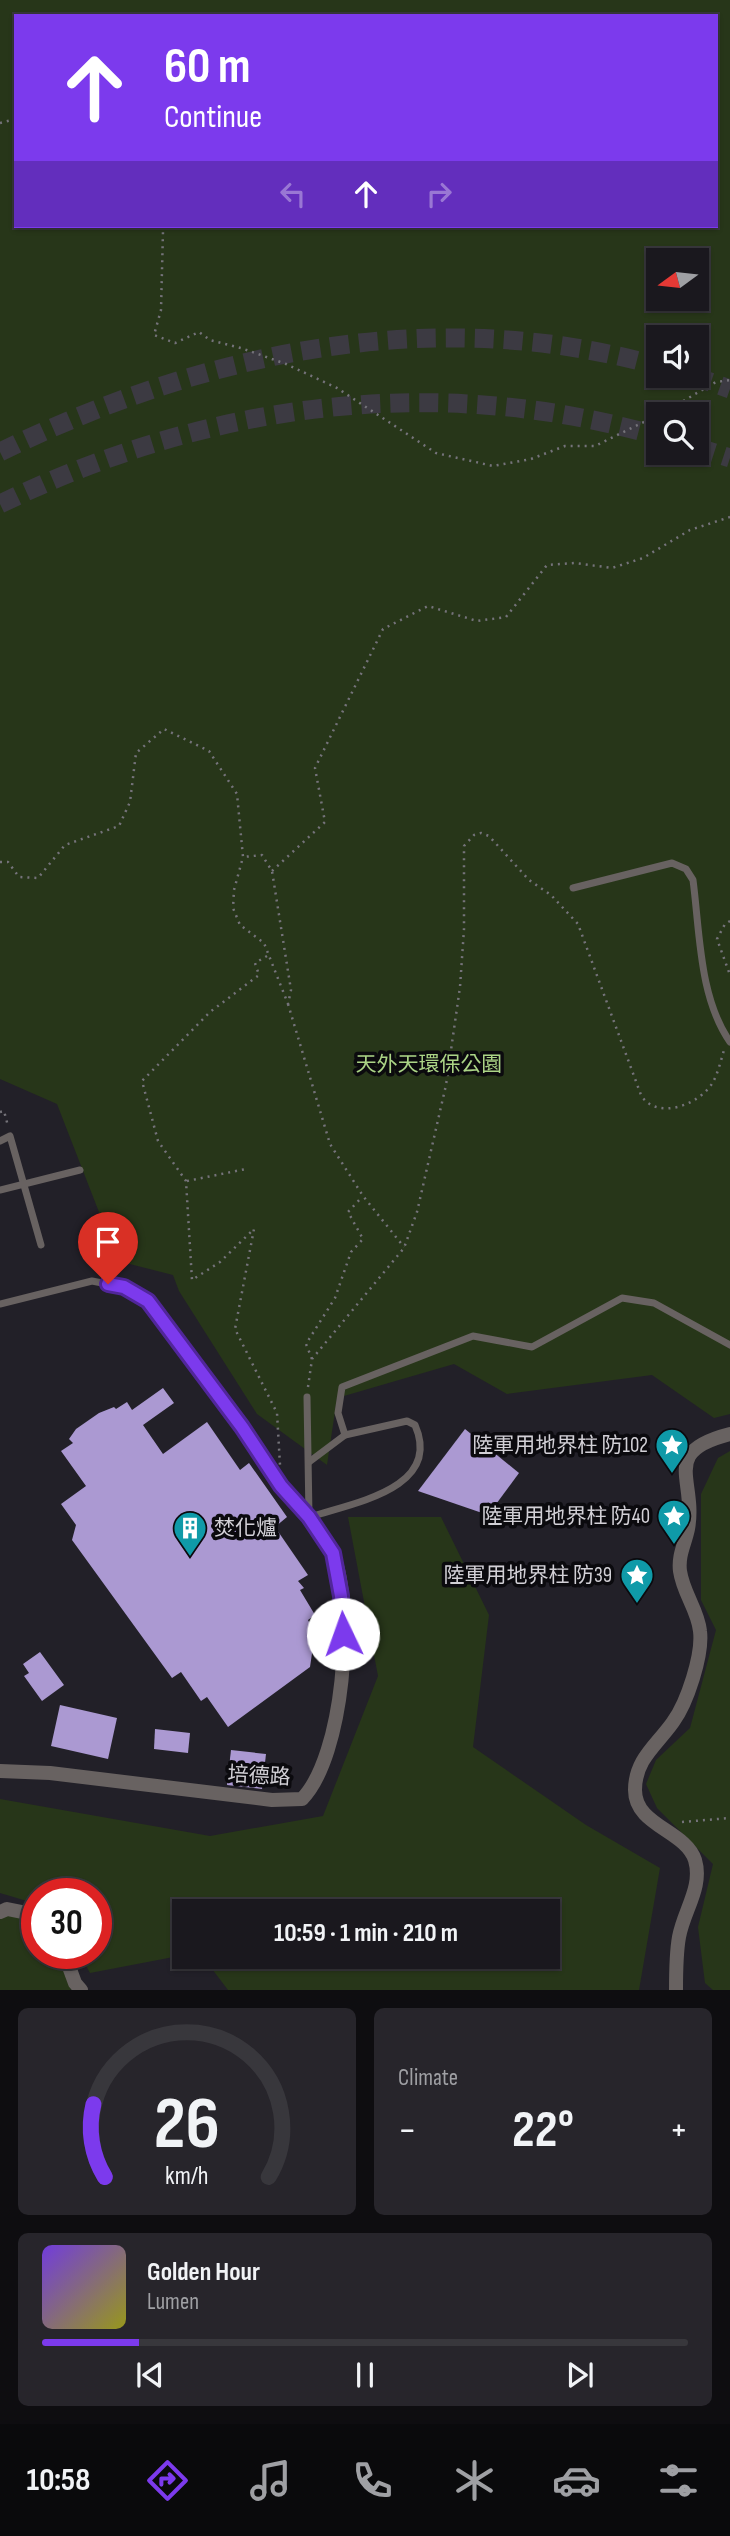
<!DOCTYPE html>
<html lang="en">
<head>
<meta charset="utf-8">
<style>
  :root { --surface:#1a181e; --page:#27252b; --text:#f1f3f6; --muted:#9fa0a4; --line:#38373c; --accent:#7c3aed }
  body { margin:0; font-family:"Sofia Sans Condensed","Noto Sans TC",sans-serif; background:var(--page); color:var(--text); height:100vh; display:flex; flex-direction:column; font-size:26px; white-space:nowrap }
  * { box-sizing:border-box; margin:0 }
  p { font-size:23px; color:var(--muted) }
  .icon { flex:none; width:38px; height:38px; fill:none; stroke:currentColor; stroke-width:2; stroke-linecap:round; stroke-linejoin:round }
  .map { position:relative; height:1990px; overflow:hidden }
  .sheet { display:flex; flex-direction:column; gap:18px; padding:18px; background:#0e0d10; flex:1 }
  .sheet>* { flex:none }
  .top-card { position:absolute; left:14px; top:14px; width:704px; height:214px; border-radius:0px; box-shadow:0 2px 5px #0004,0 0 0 2px var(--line); background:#7c3aed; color:#fff; overflow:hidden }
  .needle { width:46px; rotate:255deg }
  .controls { position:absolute; left:646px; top:248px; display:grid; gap:14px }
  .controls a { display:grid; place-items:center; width:63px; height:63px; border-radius:0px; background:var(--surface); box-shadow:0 2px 5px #0004,0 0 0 2px var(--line); font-size:35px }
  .speed { position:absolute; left:21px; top:1878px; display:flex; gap:14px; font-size:35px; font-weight:700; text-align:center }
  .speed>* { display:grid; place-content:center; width:91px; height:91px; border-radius:50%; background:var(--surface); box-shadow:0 2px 5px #0004,0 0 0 2px var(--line); line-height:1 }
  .speed .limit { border:10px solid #d22; background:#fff; color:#111 }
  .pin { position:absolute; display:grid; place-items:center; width:60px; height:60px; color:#fff; margin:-72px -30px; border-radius:50% 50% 50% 0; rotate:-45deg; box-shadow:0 0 7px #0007 }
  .pin .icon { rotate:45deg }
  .me { position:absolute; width:77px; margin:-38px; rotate:357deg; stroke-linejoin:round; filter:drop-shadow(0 0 5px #0008) }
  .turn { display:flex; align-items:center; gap:24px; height:147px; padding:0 35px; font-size:32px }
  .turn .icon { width:91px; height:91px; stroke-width:2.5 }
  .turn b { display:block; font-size:49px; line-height:60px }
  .lanes { display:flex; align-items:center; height:66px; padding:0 35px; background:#0003; justify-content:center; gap:35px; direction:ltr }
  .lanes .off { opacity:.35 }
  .big { font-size:52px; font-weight:700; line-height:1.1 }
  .sheet .card { flex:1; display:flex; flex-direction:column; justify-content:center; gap:10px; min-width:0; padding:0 24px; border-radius:10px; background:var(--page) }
  .sheet .dial { align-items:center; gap:0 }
  .dial svg { height:182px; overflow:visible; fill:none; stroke:var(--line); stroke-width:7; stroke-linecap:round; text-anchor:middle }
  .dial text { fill:var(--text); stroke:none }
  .song { display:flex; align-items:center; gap:21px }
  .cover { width:84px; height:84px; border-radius:10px; background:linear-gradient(135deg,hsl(260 70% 55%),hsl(60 70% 35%)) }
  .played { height:7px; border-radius:4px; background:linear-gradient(90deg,var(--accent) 15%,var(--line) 15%) }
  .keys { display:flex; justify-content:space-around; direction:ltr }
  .heat { display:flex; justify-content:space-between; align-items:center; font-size:38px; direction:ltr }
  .sheet .tiles { flex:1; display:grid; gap:18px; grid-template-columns:1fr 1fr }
  .card:last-child { grid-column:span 2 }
  .trip { position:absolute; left:172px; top:1899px; width:388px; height:70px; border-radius:0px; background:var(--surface); box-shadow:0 2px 5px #0004,0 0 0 2px var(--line); font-weight:700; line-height:70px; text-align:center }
  .dock { display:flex; height:112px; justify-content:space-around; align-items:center; background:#0a0a0c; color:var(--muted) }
  .dock .icon { width:49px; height:49px }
  .dock .active { color:var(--accent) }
  .dock b { font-size:32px; color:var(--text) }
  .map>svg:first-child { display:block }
</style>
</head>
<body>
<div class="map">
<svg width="730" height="1990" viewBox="0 0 730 1990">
  <rect width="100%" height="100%" fill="#222028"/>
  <g fill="#273619" fill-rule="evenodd">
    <path d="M 0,0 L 730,0 L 730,1414 L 714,1418 L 652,1375 L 507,1394 L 454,1364 L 337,1398 L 327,1465 L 257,1414 L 179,1291 L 173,1275 L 118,1261 L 57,1104 L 0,1079 ZM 16,16 L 716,16 L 716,226 L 16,226 ZM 658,261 L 696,261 L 696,299 L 658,299 ZM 658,338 L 696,338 L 696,376 L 658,376 ZM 658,415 L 696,415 L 696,453 L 658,453 Z"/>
    <path d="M 730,1451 L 730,1990 L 713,1990 L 705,1983 L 698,1927 L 713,1864 L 657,1808 L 646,1784 L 656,1760 L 690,1728 L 716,1630 L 701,1600 L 701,1494 L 718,1458 Z"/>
    <path d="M 348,1517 L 441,1517 L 489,1615 L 473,1747 L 586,1825 L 660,1868 L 639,1990 L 228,1990 L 203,1957 L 548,1956 L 548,1911 L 184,1911 L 184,1955 L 90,1973 L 79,1953 L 96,1953 L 96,1894 L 37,1894 L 37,1904 L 0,1893 L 0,1799 L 210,1836 L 323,1816 L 378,1676 Z"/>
    <path d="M 15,1913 L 37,1928 L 37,1953 L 59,1953 L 71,1990 L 0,1990 L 0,1917 Z"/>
  </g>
  <g fill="#ab99d2">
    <path d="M 163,1388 L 174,1403 L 143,1425 L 163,1454 L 207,1422 L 240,1470 L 249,1463 L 287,1517 L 275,1527 L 308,1575 L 298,1581 L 304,1588 L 300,1590 L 315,1615 L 308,1620 L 315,1633 L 310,1667 L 228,1727 L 207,1697 L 201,1701 L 181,1672 L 172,1678 L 72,1540 L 76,1525 L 61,1504 L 86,1486 L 61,1451 L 73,1443 L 69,1439 L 76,1429 L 99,1413 L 114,1407 L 116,1409 L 127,1402 L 132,1410 Z"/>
    <path d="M 465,1429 L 519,1473 L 488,1515 L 418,1491 Z"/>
    <path d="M 40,1652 L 64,1685 L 42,1701 L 24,1676 L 29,1673 L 23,1664 Z"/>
    <path d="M 60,1705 L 117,1718 L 108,1759 L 51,1746 Z"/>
    <path d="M 155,1729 L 190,1733 L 188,1753 L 154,1749 Z"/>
    <path d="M 231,1750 L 266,1754 L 262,1789 L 227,1785 Z"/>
  </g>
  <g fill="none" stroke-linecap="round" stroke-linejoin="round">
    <g stroke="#3c3a42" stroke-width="19" stroke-dasharray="19 10" stroke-linecap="butt">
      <path d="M 693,376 L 730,389"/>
      <path d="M 696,447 L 730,458"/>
      <path d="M 0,452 C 204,352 434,303 658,366"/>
      <path d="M 0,504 C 208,403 434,372 658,436"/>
    </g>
    <g stroke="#75737a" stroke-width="2.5" stroke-dasharray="2 5" stroke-linecap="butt">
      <path d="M 0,123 L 16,119"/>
      <path d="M 166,226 L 163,231 L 161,310 L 154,335 L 175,343 L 199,332 L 210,340 L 241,348 L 286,364 L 337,388 L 436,453 L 493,466 L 531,459 L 565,446 L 595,446 L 658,415"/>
      <path d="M 659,415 L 716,382 L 730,380"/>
      <path d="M 0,862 L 8,862 L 19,877 L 38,878 L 65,845 L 119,826 L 130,802 L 136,753 L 164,729 L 209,751 L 237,794 L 243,857 L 234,890 L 233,908 L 240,925 L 264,943 L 288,1004 L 291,990 L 272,871 L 262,855 L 243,857"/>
      <path d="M 272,871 L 325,822 L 315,768 L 383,629 L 428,606 L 477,621 L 506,617 L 547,565 L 575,563 L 612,568 L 643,558 L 690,530 L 730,517"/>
      <path d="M 730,921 L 725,924 L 717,939 L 730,975"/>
      <path d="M 267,956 L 255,963 L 259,975 L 210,1012 L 142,1081 L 158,1141 L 186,1181 L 192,1280 L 220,1262 L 254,1229 L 235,1329 L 277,1413 L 280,1465"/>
      <path d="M 288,1004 L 330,1144 L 363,1196 L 404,1247"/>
      <path d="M 0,1112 L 4,1111 L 8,1126"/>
      <path d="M 187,1181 L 246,1169"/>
      <path d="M 312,1359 L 306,1344 L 335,1298 L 351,1252 L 363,1239 L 348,1212 L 362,1197"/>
      <path d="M 308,1387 L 312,1359 L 404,1248 L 417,1212 L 446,1085 L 460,987 L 464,929 L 464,846 L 474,835 L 481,833 L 489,836 L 529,880 L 551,895 L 578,924 L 641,1095 C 656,1121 700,1105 713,1082 C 718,1073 721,1060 724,1050"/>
      <path d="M 682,1822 L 730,1818"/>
    </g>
    <g stroke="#686261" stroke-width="7">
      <path d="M 573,888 L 672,863 L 686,869 L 693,880 C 700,933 699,997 730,1042"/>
      <path d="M 0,1141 L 10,1136 L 41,1245"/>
      <path d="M 0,1190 L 80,1170"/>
      <path d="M 0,1304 L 92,1281 L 123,1287 L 148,1301 L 242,1427 L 281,1486 L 309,1517"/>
      <path d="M 307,1397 L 309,1516"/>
      <path d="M 309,1462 L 345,1435 L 338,1413 L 342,1387 L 473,1336 L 532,1347 L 622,1298 L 654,1303 L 730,1345"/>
      <path d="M 310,1517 C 352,1503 443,1489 415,1425 L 407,1421 L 345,1435"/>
    </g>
    <g stroke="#686261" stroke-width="14">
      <path d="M 0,1771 L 50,1773 L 272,1800 L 302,1799 C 344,1756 355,1608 333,1554 C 328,1541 317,1529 309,1517"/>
      <path d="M 0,1912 L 7,1909 L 37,1915"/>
      <path d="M 64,1953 L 75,1983 L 81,1990"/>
      <path d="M 676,1990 C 676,1972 676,1954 679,1937 C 684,1910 703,1887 695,1860 C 685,1830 635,1826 635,1790 C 635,1759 657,1745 673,1722 C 687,1703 703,1655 700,1631 C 698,1610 683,1593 680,1571 C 678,1555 685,1544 688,1529 C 697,1479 659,1452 730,1434"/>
    </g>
  </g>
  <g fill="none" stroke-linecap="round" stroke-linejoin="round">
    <defs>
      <path id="route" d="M 108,1284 L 124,1287 L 148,1301 L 242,1427 L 281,1486 L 309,1517 L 333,1553 L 341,1596 L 343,1634"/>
    </defs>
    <use href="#route" stroke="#51269a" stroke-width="18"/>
    <use href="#route" stroke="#7c3aed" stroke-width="12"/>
  </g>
  <defs>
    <symbol id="sight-pin" viewBox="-11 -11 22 30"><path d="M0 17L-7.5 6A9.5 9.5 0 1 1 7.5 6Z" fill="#0f9aa8" stroke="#0b0a0e"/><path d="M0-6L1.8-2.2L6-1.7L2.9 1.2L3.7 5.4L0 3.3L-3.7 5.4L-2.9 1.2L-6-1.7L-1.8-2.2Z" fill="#fff"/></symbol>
    <symbol id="building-pin" viewBox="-11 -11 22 30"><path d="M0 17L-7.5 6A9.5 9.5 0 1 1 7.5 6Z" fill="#0f9aa8" stroke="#0b0a0e"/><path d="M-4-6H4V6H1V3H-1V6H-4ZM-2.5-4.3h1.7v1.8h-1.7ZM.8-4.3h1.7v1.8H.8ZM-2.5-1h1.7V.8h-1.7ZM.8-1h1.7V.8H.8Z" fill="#fff"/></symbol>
  </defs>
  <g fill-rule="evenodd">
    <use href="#sight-pin" x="653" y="1426" width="38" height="52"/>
    <use href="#sight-pin" x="655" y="1497" width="38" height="52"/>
    <use href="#building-pin" x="171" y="1509" width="38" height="52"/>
    <use href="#sight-pin" x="618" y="1556" width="38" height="52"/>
  </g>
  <g text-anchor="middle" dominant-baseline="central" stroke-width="7" stroke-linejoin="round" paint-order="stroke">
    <g font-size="21" fill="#abd486" stroke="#0b0a0e">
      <text x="429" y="1064">天外天環保公園</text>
    </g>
    <g font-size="21" fill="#d2d0d6" stroke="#0b0a0e" text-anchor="end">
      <text x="648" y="1445">陸軍用地界柱 防102</text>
      <text x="650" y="1516">陸軍用地界柱 防40</text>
      <text x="214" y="1528" text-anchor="start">焚化爐</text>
      <text x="612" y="1575">陸軍用地界柱 防39</text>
    </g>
    <g font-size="21" fill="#d2d0d6" stroke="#0b0a0e">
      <text transform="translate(259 1776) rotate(3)">培德路</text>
    </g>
  </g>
</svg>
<div class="controls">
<a><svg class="needle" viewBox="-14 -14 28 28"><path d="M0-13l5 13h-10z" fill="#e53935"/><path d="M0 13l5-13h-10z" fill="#9fa0a4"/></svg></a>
<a><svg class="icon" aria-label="sound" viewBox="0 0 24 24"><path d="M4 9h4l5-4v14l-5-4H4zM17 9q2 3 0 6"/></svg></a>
<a><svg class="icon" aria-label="search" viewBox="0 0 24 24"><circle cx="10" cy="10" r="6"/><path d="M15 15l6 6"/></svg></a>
</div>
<div class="speed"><div class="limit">30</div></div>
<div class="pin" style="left:108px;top:1284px;background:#d93025"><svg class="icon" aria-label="arrive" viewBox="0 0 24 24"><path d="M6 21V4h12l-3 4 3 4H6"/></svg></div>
<svg class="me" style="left:343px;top:1634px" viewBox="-20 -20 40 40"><circle r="19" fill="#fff"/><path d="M0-13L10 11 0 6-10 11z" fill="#7c3aed"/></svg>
<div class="trip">10:59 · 1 min · 210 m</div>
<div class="top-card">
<div class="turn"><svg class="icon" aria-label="ahead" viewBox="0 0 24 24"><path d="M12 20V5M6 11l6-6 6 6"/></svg><div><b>60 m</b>Continue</div></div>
<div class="lanes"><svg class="icon off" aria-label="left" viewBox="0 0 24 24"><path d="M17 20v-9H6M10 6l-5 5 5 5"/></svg><svg class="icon" aria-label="ahead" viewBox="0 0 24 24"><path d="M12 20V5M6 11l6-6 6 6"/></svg><svg class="icon off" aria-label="right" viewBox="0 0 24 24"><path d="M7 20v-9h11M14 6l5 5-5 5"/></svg></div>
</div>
</div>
<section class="sheet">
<div class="tiles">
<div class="card dial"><svg viewBox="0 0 100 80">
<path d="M14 69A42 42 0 1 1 86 69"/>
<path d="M14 69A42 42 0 0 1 9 37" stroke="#7c3aed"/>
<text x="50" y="56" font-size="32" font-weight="700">26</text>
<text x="50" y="72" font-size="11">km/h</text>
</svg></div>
<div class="card"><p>Climate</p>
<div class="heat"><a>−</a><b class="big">22°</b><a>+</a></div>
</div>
<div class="card">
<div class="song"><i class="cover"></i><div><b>Golden Hour</b><p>Lumen</p></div></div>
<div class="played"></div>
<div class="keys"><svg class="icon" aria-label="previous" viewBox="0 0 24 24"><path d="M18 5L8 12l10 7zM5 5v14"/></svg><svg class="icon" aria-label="pause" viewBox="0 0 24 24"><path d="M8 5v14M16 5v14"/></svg><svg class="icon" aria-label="next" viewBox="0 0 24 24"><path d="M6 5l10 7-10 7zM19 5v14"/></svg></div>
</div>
</div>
</section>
<nav class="dock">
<b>10:58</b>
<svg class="icon active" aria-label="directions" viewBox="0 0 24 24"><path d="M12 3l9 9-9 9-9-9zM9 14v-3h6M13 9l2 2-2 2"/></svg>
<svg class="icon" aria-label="music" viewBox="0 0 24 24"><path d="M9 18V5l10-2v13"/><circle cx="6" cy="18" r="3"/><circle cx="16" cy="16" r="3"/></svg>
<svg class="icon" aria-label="phone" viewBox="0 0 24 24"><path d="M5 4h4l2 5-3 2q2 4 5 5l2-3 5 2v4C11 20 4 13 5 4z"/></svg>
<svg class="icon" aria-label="climate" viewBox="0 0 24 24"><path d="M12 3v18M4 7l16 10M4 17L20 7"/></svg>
<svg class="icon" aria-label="car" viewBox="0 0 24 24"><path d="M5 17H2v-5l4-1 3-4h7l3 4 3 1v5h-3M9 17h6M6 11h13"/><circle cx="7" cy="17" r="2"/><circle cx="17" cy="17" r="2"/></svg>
<svg class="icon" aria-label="filters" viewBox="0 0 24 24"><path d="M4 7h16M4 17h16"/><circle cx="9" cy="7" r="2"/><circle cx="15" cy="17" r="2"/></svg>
</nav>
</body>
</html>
